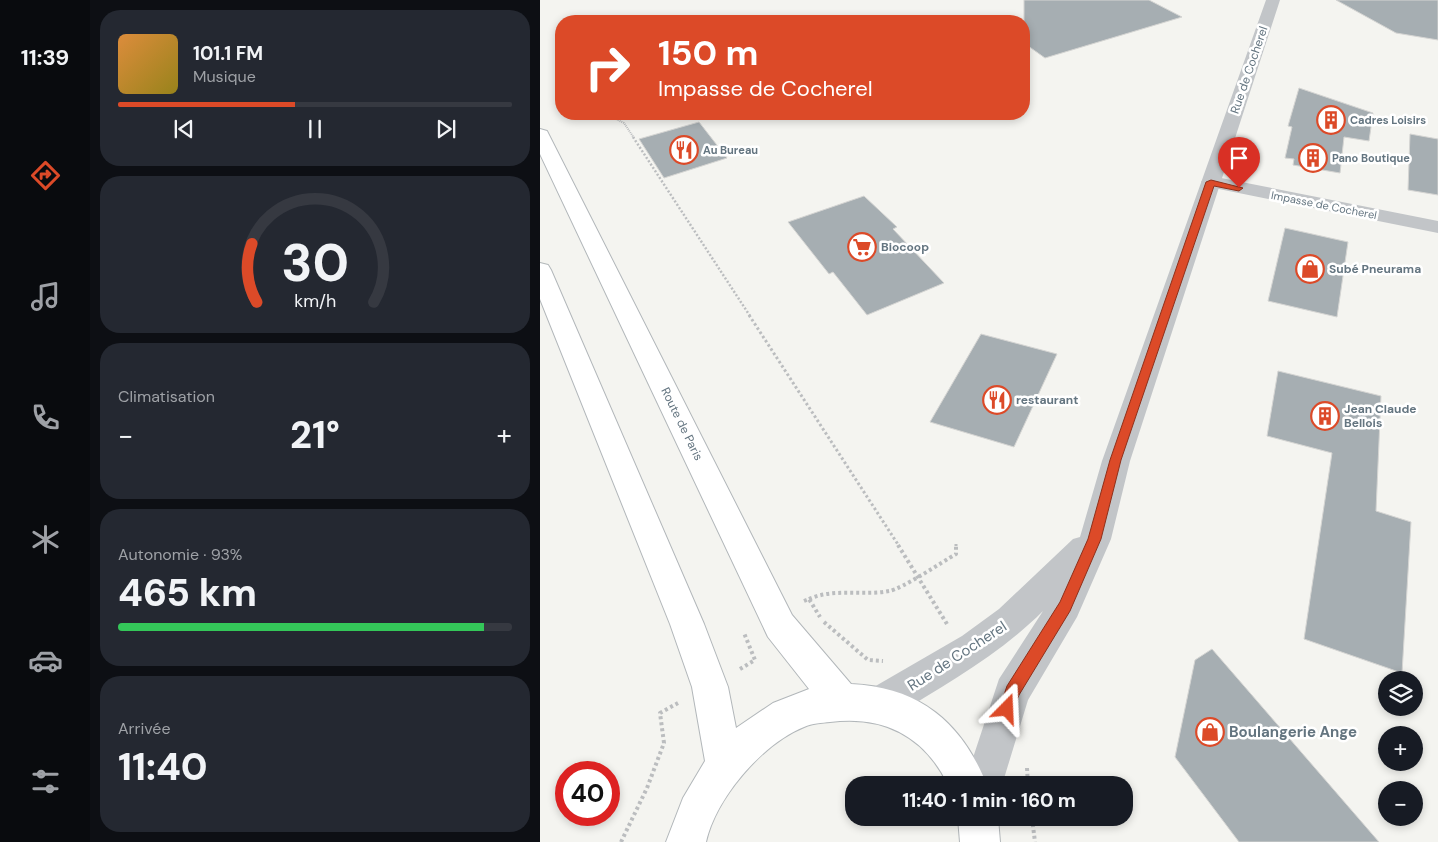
<!DOCTYPE html>
<html lang="fr">
<head>
<meta charset="utf-8">
<style>
  :root { --surface:#171b24; --page:#242831; --text:#f1f3f6; --muted:#9ea1a6; --line:#363941; --accent:#dc4a28 }
  body { margin:0; font-family:"DM Sans",sans-serif; background:var(--page); color:var(--text); height:100vh; display:flex; flex-direction:column; font-size:19px; white-space:nowrap }
  * { box-sizing:border-box; margin:0 }
  p { font-size:16px; color:var(--muted) }
  .icon { flex:none; width:28px; height:28px; fill:none; stroke:currentColor; stroke-width:2; stroke-linecap:round; stroke-linejoin:round }
  .map { position:relative; flex:1; overflow:hidden }
  .drawer { display:flex; flex-direction:column; gap:10px; padding:10px; background:#0d0f14; width:450px }
  .drawer>* { flex:none }
  .guide { position:absolute; left:15px; top:15px; width:475px; height:105px; border-radius:20px; box-shadow:0 2px 8px #0003; background:#dc4a28; color:#fff; overflow:hidden }
  .controls { position:absolute; left:838px; top:671px; display:grid; gap:10px }
  .controls a { display:grid; place-items:center; width:45px; height:45px; border-radius:50%; background:var(--surface); box-shadow:0 2px 8px #0003; font-size:25px }
  .speed { position:absolute; left:15px; top:761px; display:flex; gap:10px; font-size:25px; font-weight:700; text-align:center }
  .speed>* { display:grid; place-content:center; width:65px; height:65px; border-radius:50%; background:var(--surface); box-shadow:0 2px 8px #0003; line-height:1 }
  .speed .limit { border:8px solid #d22; background:#fff; color:#111 }
  .pin { position:absolute; display:grid; place-items:center; width:42px; height:42px; color:#fff; margin:-51px -21px; border-radius:50% 50% 50% 0; rotate:-45deg; box-shadow:0 0 5px #0007 }
  .pin .icon { rotate:45deg }
  .me { position:absolute; width:55px; margin:-28px; rotate:21deg; stroke-linejoin:round; filter:drop-shadow(0 0 4px #0008) }
  .turn { display:flex; align-items:center; gap:18px; height:105px; padding:0 20px; font-size:22px }
  .turn .icon { width:65px; height:65px; stroke-width:2.5 }
  .turn b { display:block; font-size:35px; line-height:42px }
  .big { font-size:38px; font-weight:800; line-height:1.1 }
  .drawer .card { flex:1; display:flex; flex-direction:column; justify-content:center; gap:8px; min-width:0; padding:0 18px; border-radius:20px; background:var(--page) }
  .drawer .dial { align-items:center; gap:0 }
  .dial svg { height:130px; overflow:visible; fill:none; stroke:var(--line); stroke-width:7; stroke-linecap:round; text-anchor:middle }
  .dial text { fill:var(--text); stroke:none }
  .song { display:flex; align-items:center; gap:15px }
  .cover { width:60px; height:60px; border-radius:8px; background:linear-gradient(135deg,hsl(30 70% 55%),hsl(50 70% 35%)) }
  .played { height:5px; border-radius:2px; background:linear-gradient(90deg,var(--accent) 45%,var(--line) 45%) }
  .keys { display:flex; justify-content:space-around; direction:ltr }
  .heat { display:flex; justify-content:space-between; align-items:center; font-size:28px; direction:ltr }
  .charge { height:8px; border-radius:4px; background:linear-gradient(90deg,#34c759 93%,var(--line) 0) }
  .trip { position:absolute; left:305px; top:776px; width:288px; height:50px; border-radius:20px; background:var(--surface); box-shadow:0 2px 8px #0003; font-weight:800; line-height:50px; text-align:center }
  main { display:flex; flex:1; min-height:0 }
  .menu { display:flex; flex-direction:column; width:90px; justify-content:space-around; align-items:center; background:#090b0e; color:var(--muted) }
  .menu .icon { width:35px; height:35px }
  .menu .on { color:var(--accent) }
  .menu b { font-size:22px; color:var(--text) }
  .map>svg:first-child { display:block }
</style>
</head>
<body>
<main>
<nav class="menu">
<b>11:39</b>
<svg class="icon on" aria-label="directions" viewBox="0 0 24 24"><path d="M12 3l9 9-9 9-9-9zM9 14v-3h6M13 9l2 2-2 2"/></svg>
<svg class="icon" aria-label="music" viewBox="0 0 24 24"><path d="M9 18V5l10-2v13"/><circle cx="6" cy="18" r="3"/><circle cx="16" cy="16" r="3"/></svg>
<svg class="icon" aria-label="phone" viewBox="0 0 24 24"><path d="M5 4h4l2 5-3 2q2 4 5 5l2-3 5 2v4C11 20 4 13 5 4z"/></svg>
<svg class="icon" aria-label="climate" viewBox="0 0 24 24"><path d="M12 3v18M4 7l16 10M4 17L20 7"/></svg>
<svg class="icon" aria-label="car" viewBox="0 0 24 24"><path d="M5 17H2v-5l4-1 3-4h7l3 4 3 1v5h-3M9 17h6M6 11h13"/><circle cx="7" cy="17" r="2"/><circle cx="17" cy="17" r="2"/></svg>
<svg class="icon" aria-label="filters" viewBox="0 0 24 24"><path d="M4 7h16M4 17h16"/><circle cx="9" cy="7" r="2"/><circle cx="15" cy="17" r="2"/></svg>
</nav>
<section class="drawer">
<div class="card">
<div class="song"><i class="cover"></i><div><b>101.1 FM</b><p>Musique</p></div></div>
<div class="played"></div>
<div class="keys"><svg class="icon" aria-label="previous" viewBox="0 0 24 24"><path d="M18 5L8 12l10 7zM5 5v14"/></svg><svg class="icon" aria-label="pause" viewBox="0 0 24 24"><path d="M8 5v14M16 5v14"/></svg><svg class="icon" aria-label="next" viewBox="0 0 24 24"><path d="M6 5l10 7-10 7zM19 5v14"/></svg></div>
</div>
<div class="card dial"><svg viewBox="0 0 100 80">
<path d="M14 69A42 42 0 1 1 86 69"/>
<path d="M14 69A42 42 0 0 1 11 33" stroke="#dc4a28"/>
<text x="50" y="56" font-size="32" font-weight="700">30</text>
<text x="50" y="72" font-size="11">km/h</text>
</svg></div>
<div class="card"><p>Climatisation</p>
<div class="heat"><a>−</a><b class="big">21°</b><a>+</a></div>
</div>
<div class="card"><p>Autonomie · 93%</p><b class="big">465 km</b><div class="charge"></div></div>
<div class="card"><p>Arrivée</p><b class="big">11:40</b></div>
</section>
<div class="map">
<svg width="898" height="842" viewBox="0 0 898 842">
  <rect width="100%" height="100%" fill="#f4f4f0"/>
  <g fill="#a6aeb2" stroke="#d5d5d3">
    <path d="M 484,0 L 609,0 L 642,17 L 505,58 L 484,43 Z"/>
    <path d="M 796,0 L 898,0 L 898,40 L 856,33 Z"/>
    <path d="M 759,88 L 833,113 L 829,141 L 804,137 L 800,173 L 753,165 L 754,159 L 745,158 L 752,127 L 748,126 Z"/>
    <path d="M 159,122 L 187,158 L 124,178 L 99,139 Z"/>
    <path d="M 870,134 L 898,139 L 898,195 L 868,190 Z"/>
    <path d="M 324,196 L 357,227 L 353,229 L 404,283 L 327,315 L 293,272 L 289,274 L 248,222 Z"/>
    <path d="M 745,228 L 808,242 L 797,317 L 728,301 Z"/>
    <path d="M 441,334 L 517,354 L 474,447 L 390,422 Z"/>
    <path d="M 738,371 L 841,396 L 836,511 L 871,522 L 862,673 L 764,639 L 792,453 L 727,436 Z"/>
    <path d="M 672,649 L 839,842 L 699,842 L 635,757 L 655,660 Z"/>
  </g>
  <g fill="none" stroke-linecap="round" stroke-linejoin="round">
    <defs>
      <g id="primary">
        <path d="M 0,129 L 7,131 L 9,135 L 252,615 L 311,684 C 380,687 422,723 447,785 L 408,785 C 385,736 343,715 290,722 C 282,723 272,723 264,727 C 222,744 176,798 166,842 L 126,842 L 143,798 L 165,761 L 152,687 L 130,624 L 0,299 L 0,263 L 8,265 L 11,270 L 164,624 L 188,687 L 196,728 L 233,703 L 269,689 L 228,637 L 0,154 Z"/>
        <path d="M 418,818 L 458,818 L 460,842 L 420,842 Z"/>
      </g>
    </defs>
    <use href="#primary" stroke="#b2b7ba" stroke-width="2"/>
    <path stroke="#bbbdbf" stroke-width="2" stroke-dasharray="1 1" stroke-linecap="butt" d="M 76,119 L 84,123 L 94,138"/>
    <path stroke="#bbbdbf" stroke-width="2.5" stroke-dasharray="2 2" stroke-linecap="butt" d="M 93,137 L 210,316"/>
    <g stroke="#bbbdbf" stroke-width="3" stroke-dasharray="2.5 2.5" stroke-linecap="butt">
      <path d="M 209,315 L 359,546"/>
      <path d="M 416,544 L 416,546"/>
    </g>
    <g stroke="#bbbdbf" stroke-width="4" stroke-dasharray="3 3" stroke-linecap="butt">
      <path d="M 358,545 L 407,624"/>
      <path d="M 269,599 C 293,588 323,596 349,591 C 362,589 402,562 416,554 L 416,545"/>
      <path d="M 264,601 L 269,599 L 280,617"/>
      <path d="M 284,622 L 328,660 L 343,661"/>
      <path d="M 200,669 L 215,660 L 204,633"/>
      <path d="M 487,768 L 488,785"/>
      <path d="M 492,818 L 495,842"/>
      <path d="M 81,842 L 107,788 L 124,743 L 120,713 L 138,703"/>
    </g>
    <path fill="#c2c5c8" fill-rule="evenodd" d="M 671,176 L 898,221 L 898,233 L 664,186 L 661,182 L 664,178 Z"/>
    <path fill="#c2c5c8" fill-rule="evenodd" d="M 726,0 L 740,0 L 590,461 L 571,539 L 537,617 L 488,700 L 462,785 L 424,785 L 459,679 L 503,611 C 459,655 406,684 353,717 L 340,722 L 327,717 L 322,704 L 327,691 L 422,636 L 459,609 L 533,539 L 540,537 L 562,461 Z"/>
    <use href="#primary" fill="#fff" fill-rule="evenodd"/>
  </g>
  <path fill="#dc4a28" stroke="#8f301a" d="M 671,180 L 703,188 L 699,191 L 674,186 L 581,460 L 561,539 L 530,611 L 479,695 L 472,714 L 467,717 L 462,714 L 459,709 L 467,686 L 520,602 L 548,539 L 570,460 L 666,182 Z"/>
  <defs>
    <symbol id="building-ring" viewBox="-11 -11 22 22"><circle r="9.5" fill="#fff" stroke="#dc4a28" stroke-width="1.5"/><path d="M-4-6H4V6H1V3H-1V6H-4ZM-2.5-4.3h1.7v1.8h-1.7ZM.8-4.3h1.7v1.8H.8ZM-2.5-1h1.7V.8h-1.7ZM.8-1h1.7V.8H.8Z" fill="#dc4a28"/></symbol>
    <symbol id="restaurant-ring" viewBox="-11 -11 22 22"><circle r="9.5" fill="#fff" stroke="#dc4a28" stroke-width="1.5"/><path d="M-5-6h1v4h1v-4h1v4h1v-4h1v5L-1.5 .5V6h-2V.5L-5-1ZM5-6V6H3V1.5H1.5Q1.5-4 5-6Z" fill="#dc4a28"/></symbol>
    <symbol id="supermarket-ring" viewBox="-11 -11 22 22"><circle r="9.5" fill="#fff" stroke="#dc4a28" stroke-width="1.5"/><path d="M-6-5.5h2.5l.6 2H6L4.5 2H-2.5L-4.4-4H-6ZM-1.5 3.2a1.3 1.3 0 1 0 .1 0ZM3 3.2a1.3 1.3 0 1 0 .1 0Z" fill="#dc4a28"/></symbol>
    <symbol id="shop-ring" viewBox="-11 -11 22 22"><circle r="9.5" fill="#fff" stroke="#dc4a28" stroke-width="1.5"/><path d="M-5-2.5h2.3a2.7 3.5 0 0 1 5.4 0H5L5.5 6h-11ZM-1.5-2.5h3a1.5 2.3 0 0 0-3 0Z" fill="#dc4a28"/></symbol>
  </defs>
  <g fill-rule="evenodd">
    <use href="#building-ring" x="775" y="104" width="32" height="32"/>
    <use href="#restaurant-ring" x="128" y="134" width="32" height="32"/>
    <use href="#building-ring" x="757" y="142" width="32" height="32"/>
    <use href="#supermarket-ring" x="306" y="231" width="32" height="32"/>
    <use href="#shop-ring" x="754" y="253" width="32" height="32"/>
    <use href="#restaurant-ring" x="441" y="384" width="32" height="32"/>
    <use href="#building-ring" x="769" y="400" width="32" height="32"/>
    <use href="#shop-ring" x="654" y="716" width="32" height="32"/>
  </g>
  <g text-anchor="middle" dominant-baseline="central" stroke-width="5" stroke-linejoin="round" paint-order="stroke">
    <g font-size="11" font-weight="bold" fill="#647580" stroke="#fff" text-anchor="start">
      <text x="810" y="120">Cadres Loisirs</text>
      <text x="163" y="150">Au Bureau</text>
      <text x="792" y="158">Pano Boutique</text>
    </g>
    <g font-size="11" fill="#647580" stroke="#fff">
      <text transform="translate(784 205) rotate(11)">Impasse de Cocherel</text>
    </g>
    <g font-size="12" fill="#647580" stroke="#fff">
      <text transform="translate(709 70) rotate(-71)">Rue de Cocherel</text>
      <text transform="translate(142 424) rotate(64)">Route de Paris</text>
    </g>
    <g font-size="12" font-weight="bold" fill="#647580" stroke="#fff" text-anchor="start">
      <text x="341" y="247">Biocoop</text>
      <text x="789" y="269">Subé Pneurama</text>
      <text x="476" y="400">restaurant</text>
      <text x="804" y="409">Jean Claude<tspan x="804" dy="14">Bellois</tspan></text>
    </g>
    <g font-size="15" fill="#647580" stroke="#fff">
      <text transform="translate(417 656) rotate(-33)">Rue de Cocherel</text>
    </g>
    <g font-size="15" font-weight="bold" fill="#647580" stroke="#fff" text-anchor="start">
      <text x="689" y="732">Boulangerie Ange</text>
    </g>
  </g>
</svg>
<div class="controls">
<a><svg class="icon" aria-label="layers" viewBox="0 0 24 24"><path d="M12 4l9 5-9 5-9-5zM3 14l9 5 9-5"/></svg></a>
<a>+</a>
<a>−</a>
</div>
<div class="speed"><div class="limit">40</div></div>
<div class="pin" style="left:699px;top:188px;background:#d93025"><svg class="icon" aria-label="arrive" viewBox="0 0 24 24"><path d="M6 21V4h12l-3 4 3 4H6"/></svg></div>
<svg class="me" style="left:467px;top:709px" viewBox="-20 -20 40 40"><path d="M0-17L14 15 0 8-14 15z" fill="#dc4a28" stroke="#fff" stroke-width="4"/></svg>
<div class="trip">11:40 · 1 min · 160 m</div>
<div class="guide">
<div class="turn"><svg class="icon" aria-label="right" viewBox="0 0 24 24"><path d="M7 20v-9h11M14 6l5 5-5 5"/></svg><div><b>150 m</b>Impasse de Cocherel</div></div>
</div>
</div>
</main>
</body>
</html>
